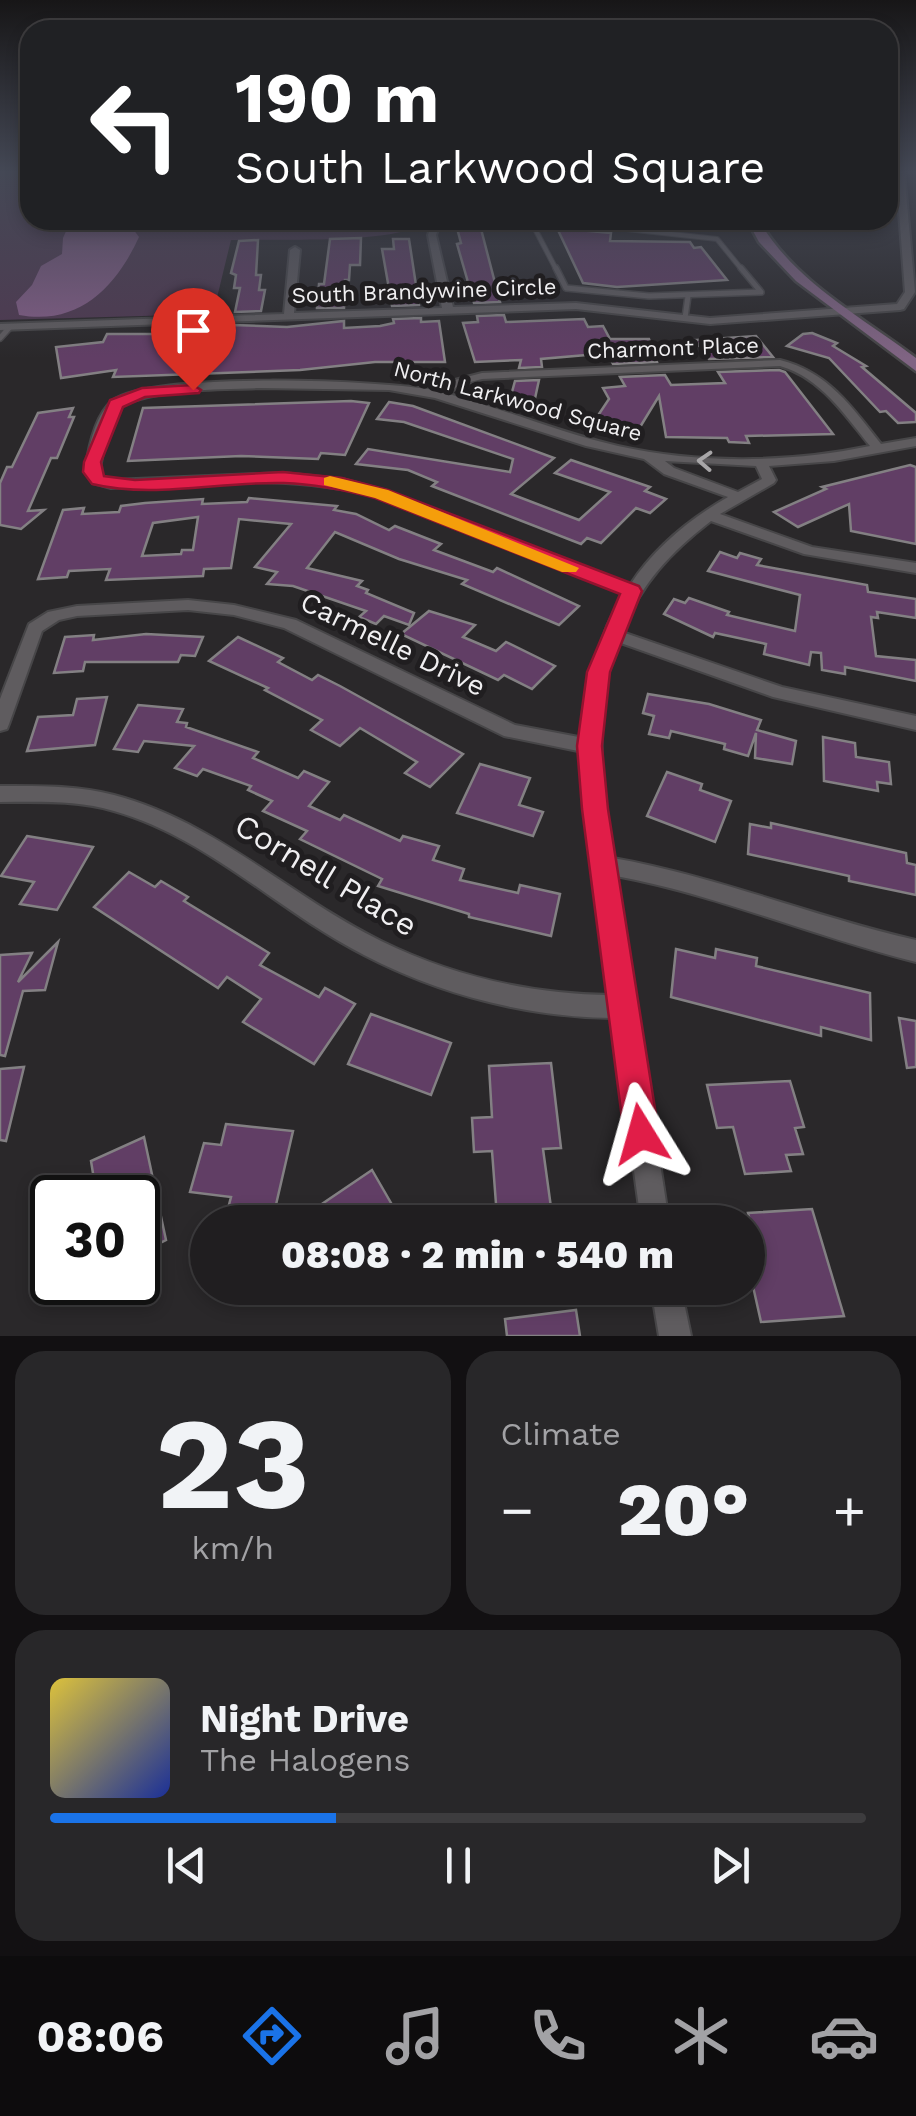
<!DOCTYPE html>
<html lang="en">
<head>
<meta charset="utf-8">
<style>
  :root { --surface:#201e20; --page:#282729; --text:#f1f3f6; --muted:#a2a2a5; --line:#3d3c3e; --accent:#1a73e8 }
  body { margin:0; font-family:"Work Sans",sans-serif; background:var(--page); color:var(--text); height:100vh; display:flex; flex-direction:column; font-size:38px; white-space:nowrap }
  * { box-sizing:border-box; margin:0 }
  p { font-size:32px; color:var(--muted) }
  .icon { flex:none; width:55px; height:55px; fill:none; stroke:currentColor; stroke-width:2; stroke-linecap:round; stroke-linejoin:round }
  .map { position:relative; height:1336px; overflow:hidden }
  .side { display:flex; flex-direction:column; gap:15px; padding:15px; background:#121012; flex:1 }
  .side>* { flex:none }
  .hud { position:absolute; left:20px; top:20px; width:878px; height:210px; border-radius:30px; box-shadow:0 5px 15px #0003,0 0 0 2px var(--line); background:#202124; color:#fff; overflow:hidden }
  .speed { position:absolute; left:30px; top:1175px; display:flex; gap:20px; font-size:50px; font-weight:700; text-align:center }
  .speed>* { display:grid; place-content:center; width:130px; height:130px; border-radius:50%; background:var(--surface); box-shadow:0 5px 15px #0003,0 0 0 2px var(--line); line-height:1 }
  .speed .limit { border:5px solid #111; border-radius:15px; background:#fff; color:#111 }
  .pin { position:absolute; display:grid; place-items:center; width:85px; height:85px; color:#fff; margin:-102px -42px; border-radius:50% 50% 50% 0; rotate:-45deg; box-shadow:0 0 10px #0007 }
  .pin .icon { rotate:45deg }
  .me { position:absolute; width:110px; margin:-55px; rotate:352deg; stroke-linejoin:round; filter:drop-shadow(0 0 8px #0008) }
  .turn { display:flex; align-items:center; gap:35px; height:210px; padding:0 50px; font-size:45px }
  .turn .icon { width:130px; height:130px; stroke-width:2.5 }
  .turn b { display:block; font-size:70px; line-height:85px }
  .big { font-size:75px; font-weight:800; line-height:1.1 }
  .side .widget { flex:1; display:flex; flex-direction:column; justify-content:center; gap:15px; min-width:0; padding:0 35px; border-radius:30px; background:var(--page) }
  .side .dial { align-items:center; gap:0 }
  .dial b { font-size:130px; line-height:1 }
  .song { display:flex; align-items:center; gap:30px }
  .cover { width:120px; height:120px; border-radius:15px; background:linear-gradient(135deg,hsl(50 70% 55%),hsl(230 70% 35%)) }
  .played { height:10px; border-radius:5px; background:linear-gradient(90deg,var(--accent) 35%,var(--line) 35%) }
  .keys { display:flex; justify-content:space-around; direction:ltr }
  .heat { display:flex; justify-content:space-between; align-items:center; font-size:55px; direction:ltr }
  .side .tiles { flex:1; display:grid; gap:15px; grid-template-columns:1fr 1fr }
  .widget:last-child { grid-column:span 2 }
  .trip { position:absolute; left:190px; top:1205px; width:575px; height:100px; border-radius:50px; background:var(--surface); box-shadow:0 5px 15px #0003,0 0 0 2px var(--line); font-weight:800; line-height:100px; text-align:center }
  .tabs { display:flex; height:160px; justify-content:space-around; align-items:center; background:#0d0c0d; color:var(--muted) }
  .tabs .icon { width:70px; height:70px }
  .tabs .selected { color:var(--accent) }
  .tabs b { font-size:45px; color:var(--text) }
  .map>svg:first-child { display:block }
</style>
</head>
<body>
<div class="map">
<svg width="916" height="1336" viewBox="0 0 916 1336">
  <rect width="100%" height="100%" fill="#2a282a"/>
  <path fill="#4f3951" d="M 0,171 L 30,171 L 30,220 L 432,220 C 395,246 280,238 231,240 L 213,314 L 0,320 Z"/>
  <path fill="#835e87" d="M 71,220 L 103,220 L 105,228 L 133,229 L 139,237 C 116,287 79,326 19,315 L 16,302 L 32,285 L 41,266 L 62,254 L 63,238 Z"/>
  <g fill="#613e65" stroke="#838083" stroke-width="2.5" fill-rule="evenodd">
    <path d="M 457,228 L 481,229 L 500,302 L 474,303 L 457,244 L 461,243 Z"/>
    <path d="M 557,228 L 611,233 L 610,241 L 690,242 L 694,248 L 701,247 L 727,280 L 617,287 L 583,283 Z"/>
    <path d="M 361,238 L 360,265 L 350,265 L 349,280 L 345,280 L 344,308 L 317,308 L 319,284 L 324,284 L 330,239 Z"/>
    <path d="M 393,239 L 409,239 L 419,305 L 392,306 L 382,249 L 394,249 Z"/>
    <path d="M 258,240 L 256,275 L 261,275 L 259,290 L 265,290 L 261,311 L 235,312 L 240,288 L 234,288 L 236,275 L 231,273 L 239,241 Z"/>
    <path d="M 504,315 L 506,322 L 584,319 L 588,327 L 603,326 L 610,339 L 649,339 L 657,362 L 613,364 L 609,356 L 598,354 L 541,359 L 542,367 L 519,368 L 521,360 L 475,362 L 463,323 L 478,322 L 477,316 Z"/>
    <path d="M 421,318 L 421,322 L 439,321 L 445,362 L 375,362 L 300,370 L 113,377 L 116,370 L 61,378 L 56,347 L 103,342 L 107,334 L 174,334 L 232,329 L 233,325 L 287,327 L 344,321 L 344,328 L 380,326 L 394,323 L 393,319 Z"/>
    <path d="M 812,333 L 837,343 L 833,346 L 866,366 L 862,367 L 916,413 L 916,422 L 898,423 L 886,411 L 880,412 L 829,358 L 787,346 L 803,334 Z"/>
    <path d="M 756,336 L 773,357 L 709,359 L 695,340 Z"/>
    <path d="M 779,370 L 785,372 L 833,434 L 746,436 L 749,443 L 729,442 L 727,438 L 666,437 L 659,396 L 637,432 L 593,423 L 609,399 L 603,388 L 625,386 L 620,377 L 665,375 L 671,385 L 725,383 L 718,372 Z"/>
    <path d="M 539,380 L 534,403 L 509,403 L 515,381 Z"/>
    <path d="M 351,401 L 369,403 L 345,455 L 321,453 L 318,459 L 241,456 L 128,461 L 143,408 Z"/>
    <path d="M 389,402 L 413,406 L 554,458 L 511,494 L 579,520 L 610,492 L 555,473 L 571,460 L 650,487 L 645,491 L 666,499 L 650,513 L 636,508 L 601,543 L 587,538 L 581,544 L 432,486 L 437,482 L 408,470 L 356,464 L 368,449 L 510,472 L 513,459 L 404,422 L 377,419 Z"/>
    <path d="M 73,408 L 69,417 L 74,417 L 57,458 L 51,458 L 28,511 L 44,510 L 21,529 L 0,525 L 0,483 L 7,467 L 12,467 L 38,413 Z"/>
    <path d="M 910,465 L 916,467 L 916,544 L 851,531 L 849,504 L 798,527 L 774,512 L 826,489 L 822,487 Z"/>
    <path d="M 249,498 L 337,506 L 334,510 L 356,514 L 389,530 L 395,526 L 441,544 L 434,550 L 493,572 L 497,568 L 579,606 L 559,625 L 462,584 L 467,580 L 399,559 L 335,532 L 307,568 L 362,581 L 357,586 L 368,590 L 366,593 L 414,613 L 409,625 L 384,616 L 376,624 L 359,617 L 366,611 L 293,586 L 267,584 L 277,572 L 255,567 L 291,524 L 239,519 L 231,568 L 204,569 L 203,576 L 106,580 L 110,569 L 69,571 L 67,577 L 38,579 L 63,510 L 84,508 L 82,514 L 119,512 L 121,506 L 145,503 L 203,499 L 202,504 L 247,502 ZM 198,517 L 193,550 L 182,550 L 181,554 L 142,556 L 153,523 Z"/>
    <path d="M 720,552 L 737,558 L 740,553 L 761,559 L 757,565 L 867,585 L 868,592 L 916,599 L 916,618 L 877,612 L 878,618 L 871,617 L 876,656 L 916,660 L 916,681 L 845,667 L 845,674 L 822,670 L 821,653 L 811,652 L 809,665 L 764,654 L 766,644 L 715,633 L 713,637 L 664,614 L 674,599 L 685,603 L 689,598 L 729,612 L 727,615 L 795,631 L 800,595 L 708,571 Z"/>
    <path d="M 429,611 L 475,625 L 463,637 L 496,651 L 506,642 L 555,666 L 532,689 L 504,675 L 498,680 L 401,634 Z"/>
    <path d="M 146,634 L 203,637 L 195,656 L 181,655 L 178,662 L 85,662 L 83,671 L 54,673 L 65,637 L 94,635 L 93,640 Z"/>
    <path d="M 238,637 L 283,658 L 278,662 L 312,680 L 318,675 L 340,686 L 463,754 L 430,787 L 405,773 L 417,762 L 360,728 L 340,746 L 311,730 L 322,720 L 265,690 L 268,688 L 209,661 Z"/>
    <path d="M 648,694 L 709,704 L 761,720 L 757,730 L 796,741 L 792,764 L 755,758 L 756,733 L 748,756 L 724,749 L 725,744 L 671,731 L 669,738 L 649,734 L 654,716 L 643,713 Z"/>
    <path d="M 107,697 L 95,745 L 27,751 L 38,717 L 73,715 L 77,699 Z"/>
    <path d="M 138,705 L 183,709 L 177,722 L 187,723 L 186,727 L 258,752 L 253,758 L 298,778 L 304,771 L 329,782 L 309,806 L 340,820 L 344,815 L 400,841 L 403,836 L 439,846 L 433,860 L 464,869 L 460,880 L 518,893 L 520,885 L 560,894 L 551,936 L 469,917 L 469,914 L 378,886 L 382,879 L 300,839 L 307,831 L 263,811 L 272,801 L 248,790 L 251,786 L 203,769 L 197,776 L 175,768 L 194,746 L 144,741 L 138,752 L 114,749 Z"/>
    <path d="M 823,737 L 855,743 L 856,757 L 889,762 L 891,784 L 877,782 L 878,791 L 824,781 Z"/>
    <path d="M 480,764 L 530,778 L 519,805 L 543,812 L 533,836 L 457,813 Z"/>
    <path d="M 667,772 L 702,784 L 700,790 L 731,801 L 715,842 L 647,816 Z"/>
    <path d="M 771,823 L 906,853 L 907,863 L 916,865 L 916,895 L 849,881 L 849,876 L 748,854 L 750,824 L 771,828 Z"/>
    <path d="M 27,836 L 93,847 L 57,910 L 20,904 L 34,882 L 1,876 Z"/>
    <path d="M 129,872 L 155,887 L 161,881 L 188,897 L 184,901 L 269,953 L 260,965 L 319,997 L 325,988 L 355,1004 L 314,1064 L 243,1022 L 261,999 L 227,977 L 218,988 L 94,907 Z"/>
    <path d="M 58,942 L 45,990 L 23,991 L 5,1056 L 0,1055 L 0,955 L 32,953 L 18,982 Z"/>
    <path d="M 676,949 L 715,958 L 716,949 L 757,958 L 756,966 L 870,993 L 871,1040 L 821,1027 L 821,1036 L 671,997 Z"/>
    <path d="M 371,1014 L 451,1043 L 431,1095 L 348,1064 Z"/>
    <path d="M 899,1018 L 916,1021 L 916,1067 L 907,1068 Z"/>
    <path d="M 551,1063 L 561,1148 L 543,1149 L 553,1222 L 480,1222 L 479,1205 L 496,1204 L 492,1151 L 474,1152 L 472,1118 L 492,1117 L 489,1066 Z"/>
    <path d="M 24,1067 L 6,1141 L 0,1140 L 0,1069 Z"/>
    <path d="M 790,1081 L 804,1127 L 795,1128 L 803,1154 L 786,1155 L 791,1171 L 745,1174 L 733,1127 L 717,1128 L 707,1085 Z"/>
    <path d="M 226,1124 L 293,1131 L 272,1222 L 225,1220 L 231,1197 L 190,1192 L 204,1143 L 221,1145 Z"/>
    <path d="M 144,1137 L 166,1240 L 138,1254 L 138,1198 L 97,1198 L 91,1161 Z"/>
    <path d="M 372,1170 L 402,1222 L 322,1222 L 316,1208 Z"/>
    <path d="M 812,1209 L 844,1316 L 761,1322 L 748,1264 L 761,1263 L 748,1213 Z"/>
    <path d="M 576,1310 L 580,1336 L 507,1336 L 505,1319 Z"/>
  </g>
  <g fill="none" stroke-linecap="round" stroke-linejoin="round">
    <defs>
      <g id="lane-far1">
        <path d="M 696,220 L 755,225"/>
        <path d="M 557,271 L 534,227 L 554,221 L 717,239 L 743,271"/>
      </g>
      <g id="lane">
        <path d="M 556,268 L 566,288 L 649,296 L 761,292 L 741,268"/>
        <path d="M 685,318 L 688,296"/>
        <path d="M 0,338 L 10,327"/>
      </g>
      <g id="street">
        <path d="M 896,171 L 904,171 L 915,292 L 904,309 L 900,310 L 710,324 L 576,309 L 0,330 L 0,324 L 284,314 L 290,250 L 295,247 L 300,250 L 294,313 L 442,308 L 428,235 C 431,223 438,220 449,220 L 438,229 L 436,235 L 453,307 L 576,303 L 710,318 L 897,304 L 905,292 Z"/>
        <path d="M 780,360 C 828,372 852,407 881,444 L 916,438 L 916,446 L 834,461 L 769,466 L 776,480 L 774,483 L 720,514 L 812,547 L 916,563 L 916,573 L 804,554 L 711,521 C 672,551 640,584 622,632 L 782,687 L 916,716 L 916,730 L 773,697 L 618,642 C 592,709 602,789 613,858 C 716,876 814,917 916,940 L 916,962 C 815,937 718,895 616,876 L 669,1222 L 641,1222 L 613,1018 C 527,1017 441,995 364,955 C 279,912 207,837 114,811 C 77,800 38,802 0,802 L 0,786 C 38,786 76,785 114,795 C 214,821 290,896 381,941 C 452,976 531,994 610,995 L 585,809 L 583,752 L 504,736 L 284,628 L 234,615 L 188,610 L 77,616 L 59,620 L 42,631 L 9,724 L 7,729 L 0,731 L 0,699 L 29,624 L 48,612 L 77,606 L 188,600 L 234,605 L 296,620 L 515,725 L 584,738 C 588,686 596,637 624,594 L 377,497 C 290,473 200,484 111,488 L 93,483 L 85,472 C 88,450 94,416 112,401 C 149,371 387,380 438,391 L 451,381 L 482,373 ZM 780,366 C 821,378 844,414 870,446 C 788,463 699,464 618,446 C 561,433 506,410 449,394 L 459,385 L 482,379 ZM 260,388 L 389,390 L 435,398 L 586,446 L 644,459 L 664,474 L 728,497 C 691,518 654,548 630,585 L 387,491 L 342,479 L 283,473 L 112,480 L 103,477 L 99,472 L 107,434 L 122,405 C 165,388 214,390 260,388 ZM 665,461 L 756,466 L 762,479 L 738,492 L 674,468 Z"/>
        <path d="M 651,1288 L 681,1288 L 691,1336 L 659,1336 Z"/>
      </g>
      <path id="secondary" d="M 747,220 L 759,220 C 793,281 862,317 916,358 L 916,371 L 796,281 L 759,242 Z"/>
    </defs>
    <use href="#lane-far1" stroke="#474648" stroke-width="6"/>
    <use href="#lane" stroke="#474648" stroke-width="8"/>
    <use href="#street" stroke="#474648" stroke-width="4"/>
    <use href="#secondary" stroke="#474648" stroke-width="5"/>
    <use href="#lane-far1" stroke="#5f5c5f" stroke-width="4"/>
    <use href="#lane" stroke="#5f5c5f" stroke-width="5"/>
    <use href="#street" fill="#5f5c5f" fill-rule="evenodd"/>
    <use href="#secondary" fill="#806483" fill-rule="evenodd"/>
  </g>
  <defs><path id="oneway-chevron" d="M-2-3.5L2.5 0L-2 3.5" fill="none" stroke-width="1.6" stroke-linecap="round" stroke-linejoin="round" transform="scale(2.5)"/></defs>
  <use stroke="#a8a6a8" href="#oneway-chevron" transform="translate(705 461) rotate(-177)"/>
  <linearGradient id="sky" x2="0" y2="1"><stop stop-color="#171617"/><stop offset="0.48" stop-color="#444855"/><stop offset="1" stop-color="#444855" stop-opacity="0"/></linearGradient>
  <rect width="916" height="358" fill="url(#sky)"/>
  <path fill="#e11d48" stroke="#92132f" stroke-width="2.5" d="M 193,385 L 201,390 L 199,393 L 145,397 L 123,407 L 101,462 L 104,476 L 135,480 L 283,472 L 342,478 L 388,490 L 639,586 L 642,591 L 610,672 L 602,746 L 608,809 L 659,1134 L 654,1147 L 641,1152 L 629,1147 L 624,1134 L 582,809 L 577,746 L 587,672 L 620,594 L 375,498 C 345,490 315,484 284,483 C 220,481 155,499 92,484 L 83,472 L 84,462 L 110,400 L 142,388 Z"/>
  <path fill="#f59e0b" d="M 330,476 L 388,490 L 579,568 L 576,572 L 562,572 L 375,498 L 324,485 L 324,478 Z"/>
  <g text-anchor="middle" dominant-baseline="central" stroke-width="10" stroke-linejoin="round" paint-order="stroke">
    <g font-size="22" fill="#f0eff1" stroke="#201e20">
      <text transform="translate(424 291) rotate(-2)">South Brandywine Circle</text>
      <text transform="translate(673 348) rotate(-2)">Charmont Place</text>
      <text transform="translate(518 401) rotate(15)">North Larkwood Square</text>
    </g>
    <g font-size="28" fill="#f0eff1" stroke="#201e20">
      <text transform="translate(393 644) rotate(26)">Carmelle Drive</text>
    </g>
    <g font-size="32" fill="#f0eff1" stroke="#201e20">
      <text transform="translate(326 875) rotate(31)">Cornell Place</text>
    </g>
  </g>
</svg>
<div class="speed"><div class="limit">30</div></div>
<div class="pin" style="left:193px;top:390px;background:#d93025"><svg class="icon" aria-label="arrive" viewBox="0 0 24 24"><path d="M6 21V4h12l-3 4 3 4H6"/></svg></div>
<svg class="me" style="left:641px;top:1134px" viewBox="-20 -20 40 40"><path d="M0-17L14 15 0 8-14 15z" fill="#e11d48" stroke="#fff" stroke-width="4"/></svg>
<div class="trip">08:08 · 2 min · 540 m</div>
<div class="hud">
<div class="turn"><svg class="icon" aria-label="left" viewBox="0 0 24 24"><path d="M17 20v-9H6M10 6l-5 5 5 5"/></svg><div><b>190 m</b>South Larkwood Square</div></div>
</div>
</div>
<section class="side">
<div class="tiles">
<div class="widget dial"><b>23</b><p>km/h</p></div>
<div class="widget"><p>Climate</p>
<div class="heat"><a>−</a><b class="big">20°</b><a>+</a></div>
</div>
<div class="widget">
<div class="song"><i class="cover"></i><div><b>Night Drive</b><p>The Halogens</p></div></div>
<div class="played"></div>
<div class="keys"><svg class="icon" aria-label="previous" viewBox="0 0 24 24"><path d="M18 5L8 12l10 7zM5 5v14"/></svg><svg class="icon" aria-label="pause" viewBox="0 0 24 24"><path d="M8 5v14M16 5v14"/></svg><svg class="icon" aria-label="next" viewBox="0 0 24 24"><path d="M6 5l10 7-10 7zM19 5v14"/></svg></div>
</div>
</div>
</section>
<nav class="tabs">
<b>08:06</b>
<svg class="icon selected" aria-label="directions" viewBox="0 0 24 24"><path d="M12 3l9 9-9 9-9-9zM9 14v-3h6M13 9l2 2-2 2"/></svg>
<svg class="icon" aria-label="music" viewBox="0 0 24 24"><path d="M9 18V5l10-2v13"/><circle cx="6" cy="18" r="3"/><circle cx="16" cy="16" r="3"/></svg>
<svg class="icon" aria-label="phone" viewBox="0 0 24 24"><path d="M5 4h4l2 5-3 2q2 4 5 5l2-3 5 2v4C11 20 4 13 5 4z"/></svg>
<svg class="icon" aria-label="climate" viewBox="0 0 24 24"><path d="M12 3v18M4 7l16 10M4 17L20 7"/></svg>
<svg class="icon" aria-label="car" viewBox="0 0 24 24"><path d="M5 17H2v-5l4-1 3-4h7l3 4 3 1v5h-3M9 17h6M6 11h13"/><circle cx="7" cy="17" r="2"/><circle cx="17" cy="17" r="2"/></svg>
</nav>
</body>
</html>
